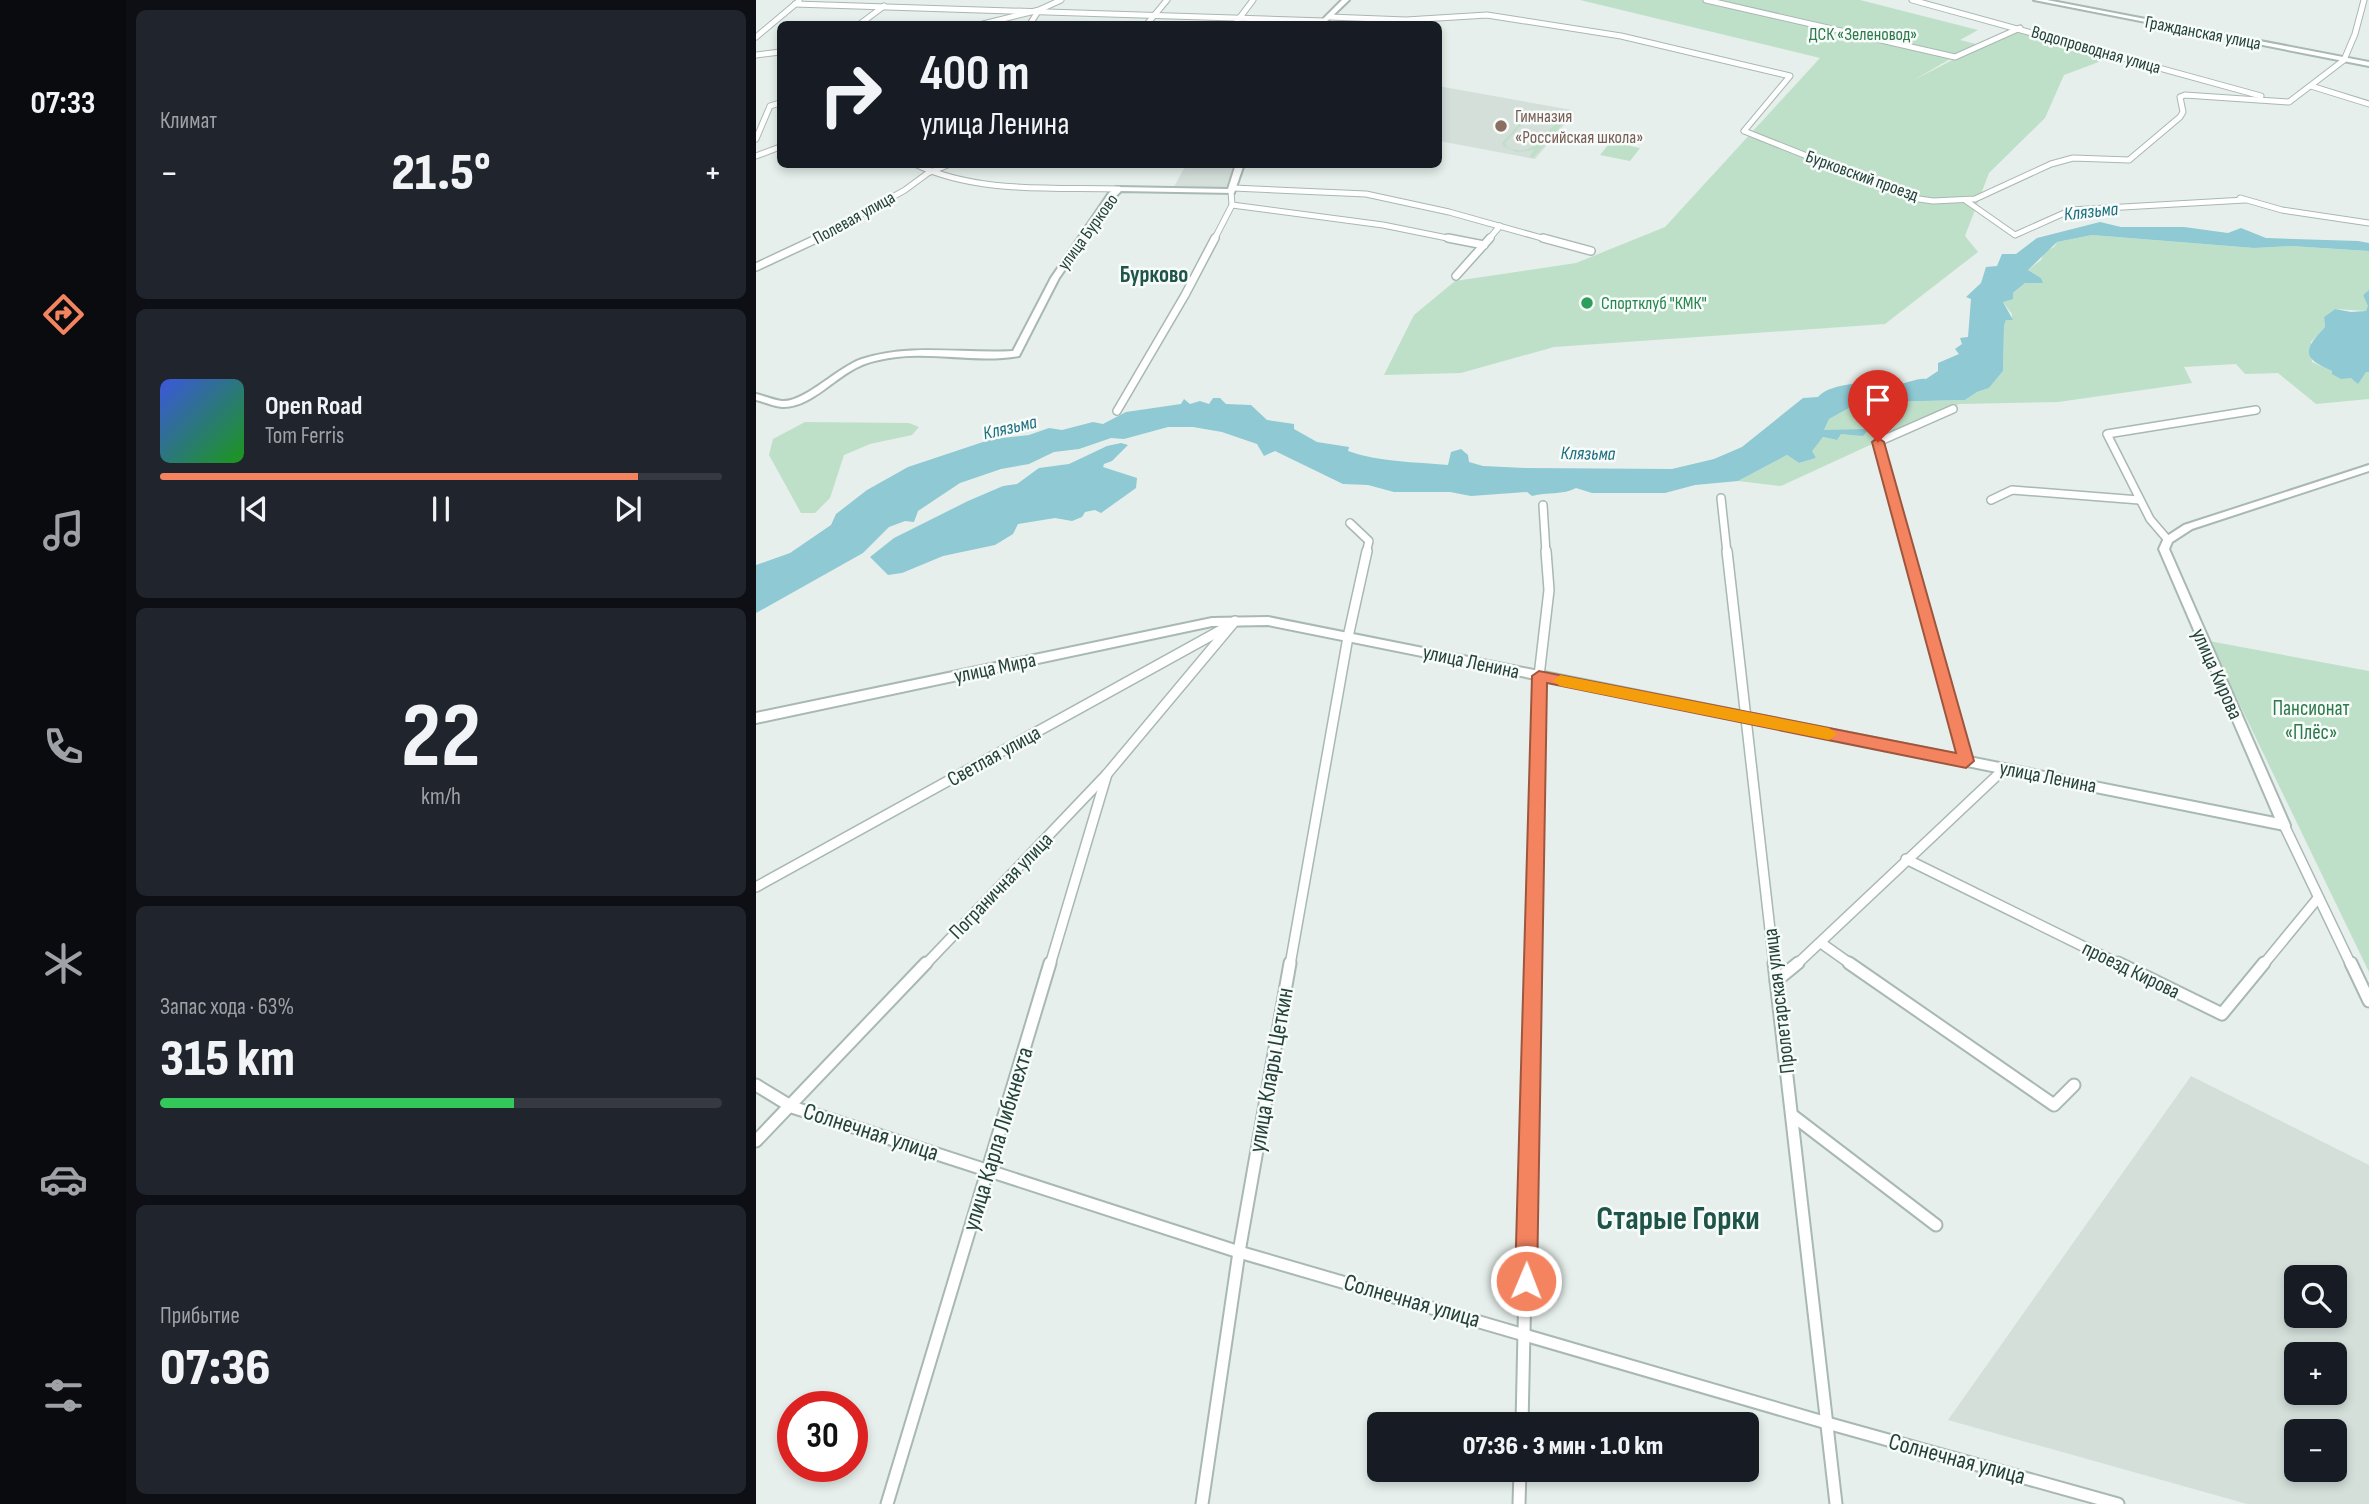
<!DOCTYPE html>
<html lang="ru">
<head>
<meta charset="utf-8">
<style>
  :root { --surface:#171b24; --page:#20242c; --text:#f1f3f6; --muted:#9ea1a6; --line:#363941; --accent:#f4845f }
  body { margin:0; font-family:"Sofia Sans Condensed",sans-serif; background:var(--page); color:var(--text); height:100vh; display:flex; flex-direction:column; font-size:26px; white-space:nowrap }
  * { box-sizing:border-box; margin:0 }
  p { font-size:23px; color:var(--muted) }
  .icon { flex:none; width:38px; height:38px; fill:none; stroke:currentColor; stroke-width:2; stroke-linecap:round; stroke-linejoin:round }
  .map { position:relative; flex:1; overflow:hidden }
  .sheet { display:flex; flex-direction:column; gap:10px; padding:10px; background:#0d0f14; width:630px }
  .sheet>* { flex:none }
  .guide { position:absolute; left:21px; top:21px; width:665px; height:147px; border-radius:10px; box-shadow:0 4px 10px #0003; background:#171b24; color:var(--text); overflow:hidden }
  .tools { position:absolute; left:1528px; top:1265px; display:grid; gap:14px }
  .tools a { display:grid; place-items:center; width:63px; height:63px; border-radius:10px; background:var(--surface); box-shadow:0 4px 10px #0003; font-size:35px }
  .speed { position:absolute; left:21px; top:1391px; display:flex; gap:14px; font-size:35px; font-weight:700; text-align:center }
  .speed>* { display:grid; place-content:center; width:91px; height:91px; border-radius:50%; background:var(--surface); box-shadow:0 4px 10px #0003; line-height:1 }
  .speed .limit { border:10px solid #d22; background:#fff; color:#111 }
  .pin { position:absolute; display:grid; place-items:center; width:60px; height:60px; color:#fff; margin:-72px -30px; border-radius:50% 50% 50% 0; rotate:-45deg; box-shadow:0 0 7px #0007 }
  .pin .icon { rotate:45deg }
  .me { position:absolute; width:77px; margin:-38px; rotate:1deg; stroke-linejoin:round; filter:drop-shadow(0 0 5px #0008) }
  .turn { display:flex; align-items:center; gap:24px; height:147px; padding:0 28px; font-size:32px }
  .turn .icon { width:91px; height:91px; stroke-width:2.5 }
  .turn b { display:block; font-size:49px; line-height:60px }
  .big { font-size:52px; font-weight:800; line-height:1.1 }
  .sheet .tile { flex:1; display:flex; flex-direction:column; justify-content:center; gap:10px; min-width:0; padding:0 24px; border-radius:10px; background:var(--page) }
  .sheet .dial { align-items:center; gap:0 }
  .dial b { font-size:91px; line-height:1 }
  .song { display:flex; align-items:center; gap:21px }
  .cover { width:84px; height:84px; border-radius:10px; background:linear-gradient(135deg,hsl(230 70% 55%),hsl(120 70% 35%)) }
  .played { height:7px; border-radius:4px; background:linear-gradient(90deg,var(--accent) 85%,var(--line) 85%) }
  .keys { display:flex; justify-content:space-around; direction:ltr }
  .heat { display:flex; justify-content:space-between; align-items:center; font-size:38px; direction:ltr }
  .charge { height:10px; border-radius:5px; background:linear-gradient(90deg,#34c759 63%,var(--line) 0) }
  .trip { position:absolute; left:611px; top:1412px; width:392px; height:70px; border-radius:10px; background:var(--surface); box-shadow:0 4px 10px #0003; font-weight:800; line-height:70px; text-align:center }
  main { display:flex; flex:1; min-height:0 }
  .menu { display:flex; flex-direction:column; width:126px; justify-content:space-around; align-items:center; background:#090b0e; color:var(--muted) }
  .menu .icon { width:49px; height:49px }
  .menu .active { color:var(--accent) }
  .menu b { font-size:32px; color:var(--text) }
  .map>svg:first-child { display:block }
</style>
</head>
<body>
<main>
<nav class="menu">
<b>07:33</b>
<svg class="icon active" aria-label="directions" viewBox="0 0 24 24"><path d="M12 3l9 9-9 9-9-9zM9 14v-3h6M13 9l2 2-2 2"/></svg>
<svg class="icon" aria-label="music" viewBox="0 0 24 24"><path d="M9 18V5l10-2v13"/><circle cx="6" cy="18" r="3"/><circle cx="16" cy="16" r="3"/></svg>
<svg class="icon" aria-label="phone" viewBox="0 0 24 24"><path d="M5 4h4l2 5-3 2q2 4 5 5l2-3 5 2v4C11 20 4 13 5 4z"/></svg>
<svg class="icon" aria-label="climate" viewBox="0 0 24 24"><path d="M12 3v18M4 7l16 10M4 17L20 7"/></svg>
<svg class="icon" aria-label="car" viewBox="0 0 24 24"><path d="M5 17H2v-5l4-1 3-4h7l3 4 3 1v5h-3M9 17h6M6 11h13"/><circle cx="7" cy="17" r="2"/><circle cx="17" cy="17" r="2"/></svg>
<svg class="icon" aria-label="filters" viewBox="0 0 24 24"><path d="M4 7h16M4 17h16"/><circle cx="9" cy="7" r="2"/><circle cx="15" cy="17" r="2"/></svg>
</nav>
<section class="sheet">
<div class="tile"><p>Климат</p>
<div class="heat"><a>−</a><b class="big">21.5°</b><a>+</a></div>
</div>
<div class="tile">
<div class="song"><i class="cover"></i><div><b>Open Road</b><p>Tom Ferris</p></div></div>
<div class="played"></div>
<div class="keys"><svg class="icon" aria-label="previous" viewBox="0 0 24 24"><path d="M18 5L8 12l10 7zM5 5v14"/></svg><svg class="icon" aria-label="pause" viewBox="0 0 24 24"><path d="M8 5v14M16 5v14"/></svg><svg class="icon" aria-label="next" viewBox="0 0 24 24"><path d="M6 5l10 7-10 7zM19 5v14"/></svg></div>
</div>
<div class="tile dial"><b>22</b><p>km/h</p></div>
<div class="tile"><p>Запас хода · 63%</p><b class="big">315 km</b><div class="charge"></div></div>
<div class="tile"><p>Прибытие</p><b class="big">07:36</b></div>
</section>
<div class="map">
<svg width="1613" height="1504" viewBox="0 0 1613 1504">
  <rect width="100%" height="100%" fill="#e6efeb"/>
  <g fill="#d4dfda" fill-rule="evenodd">
    <path d="M 682,86 L 816,110 L 819,112 L 779,159 L 683,141 Z"/>
    <path d="M 430,165 L 479,165 L 470,191 L 416,190 Z"/>
    <path d="M 1435,1076 L 1613,1165 L 1613,1504 L 1491,1504 L 1192,1420 ZM 1540,1278 L 1578,1278 L 1578,1316 L 1540,1316 ZM 1540,1354 L 1578,1354 L 1578,1393 L 1540,1393 ZM 1540,1432 L 1578,1432 L 1578,1470 L 1540,1470 Z"/>
  </g>
  <g fill="#bfe0c8" fill-rule="evenodd">
    <path d="M 824,0 L 1104,0 L 1222,30 L 1204,40 L 1220,44 L 1158,80 L 1200,58 L 1266,30 L 1356,57 L 1308,75 L 1289,118 L 1233,173 L 1209,236 L 1222,252 L 1129,324 L 798,347 L 705,373 L 628,375 L 658,315 L 699,281 L 820,263 L 909,227 L 1064,58 Z"/>
    <path d="M 813,111 L 817,112 L 777,158 L 773,157 L 778,150 L 761,152 L 747,146 L 746,143 L 768,119 L 789,117 L 802,124 ZM 775,118 L 790,119 L 798,125 C 784,140 774,158 751,147 L 749,143 L 770,120 Z"/>
    <path d="M 861,142 L 875,144 L 874,146 L 884,148 L 874,161 L 844,155 L 852,145 L 857,146 Z"/>
    <path d="M 1336,235 L 1498,248 L 1535,246 L 1613,251 L 1613,290 L 1607,295 L 1613,306 L 1610,311 L 1579,309 L 1568,317 L 1569,327 L 1555,342 L 1556,362 L 1576,371 L 1613,372 L 1613,399 L 1560,404 L 1522,373 L 1489,374 L 1480,364 L 1428,367 L 1436,383 L 1302,402 L 1203,404 L 1025,486 L 982,481 L 1031,455 L 1043,463 L 1060,458 L 1055,451 L 1067,437 L 1081,440 L 1068,430 L 1073,419 L 1095,407 L 1101,409 L 1124,402 L 1209,400 L 1221,392 L 1233,388 L 1247,371 L 1248,326 L 1250,320 L 1256,320 L 1256,314 L 1247,302 L 1269,283 L 1285,278 L 1272,270 L 1285,260 L 1289,251 L 1298,247 L 1301,242 Z"/>
    <path d="M 49,422 L 153,423 L 163,427 L 156,435 L 114,444 L 88,455 L 74,498 L 59,513 L 45,513 L 13,455 L 17,439 Z"/>
    <path d="M 1453,641 L 1613,671 L 1613,972 Z"/>
  </g>
  <g fill="#8ec9d4">
    <path d="M 1344,222 L 1365,227 L 1428,227 L 1472,233 L 1485,228 L 1510,238 L 1602,241 L 1613,243 L 1613,251 L 1535,246 L 1498,248 L 1336,235 L 1301,242 L 1272,270 L 1285,278 L 1287,283 L 1269,283 L 1257,293 L 1257,299 L 1247,302 L 1257,320 L 1250,320 L 1248,326 L 1247,371 L 1233,388 L 1221,392 L 1209,400 L 1124,402 L 1101,409 L 1095,407 L 1073,419 L 1068,430 L 1113,429 L 1107,436 L 1085,434 L 1081,440 L 1067,437 L 1056,451 L 1060,458 L 1043,463 L 1031,455 L 982,481 L 939,485 L 909,493 L 836,493 L 820,488 C 807,495 791,492 776,496 L 771,492 L 715,496 L 694,492 L 638,492 L 612,485 L 587,484 L 519,451 L 508,456 L 501,444 L 466,432 L 437,427 L 412,427 L 368,439 L 355,438 L 323,449 L 298,452 L 273,464 L 245,469 L 204,483 L 162,511 L 158,522 L 149,521 L 133,527 L 107,553 L 0,613 L 0,565 L 34,553 L 75,525 L 80,514 L 111,490 L 152,467 L 236,439 L 273,435 L 293,428 L 306,430 L 337,422 L 347,424 L 370,412 L 425,404 L 428,399 L 434,404 L 444,401 L 453,404 L 457,398 L 464,398 L 470,404 L 495,405 L 511,420 L 538,424 L 538,429 L 561,442 L 593,447 L 592,451 C 623,462 659,462 692,465 L 695,452 L 705,449 L 712,455 L 713,462 L 727,466 L 769,468 L 916,469 L 958,459 L 986,447 L 1047,398 L 1062,397 C 1073,384 1105,383 1121,382 C 1128,382 1136,385 1143,384 C 1154,383 1160,378 1170,379 L 1182,371 L 1182,363 L 1203,354 L 1199,349 L 1206,344 L 1204,338 L 1212,337 L 1215,299 L 1210,297 L 1225,283 L 1230,267 L 1241,266 L 1246,254 L 1260,254 L 1281,238 Z"/>
    <path d="M 1613,290 L 1613,372 L 1610,372 L 1602,384 L 1595,378 L 1585,379 L 1576,374 L 1576,371 C 1546,358 1547,350 1569,327 L 1568,317 L 1579,309 L 1595,312 L 1610,311 L 1612,306 L 1607,295 Z"/>
    <path d="M 365,443 L 372,445 L 356,461 L 348,464 L 347,467 L 381,478 L 380,488 L 345,513 L 339,510 L 329,512 L 326,517 L 316,521 L 299,518 L 262,524 L 257,534 L 239,545 L 187,556 L 146,573 L 132,575 L 114,557 L 138,538 L 212,501 L 247,486 L 261,484 L 283,468 L 313,464 L 351,446 Z"/>
  </g>
  <g fill="none" stroke-linecap="round" stroke-linejoin="round">
    <defs>
      <g id="minor-far3">
        <path d="M 950,0 L 1199,57 L 1264,28"/>
        <path d="M 1156,0 L 1505,96"/>
        <path d="M 39,4 L 568,21"/>
        <path d="M 573,17 L 650,20 L 731,15 L 865,36 L 1034,76 L 988,131 L 1156,198 L 1177,201 L 1219,199 L 1295,164 L 1317,158 L 1373,160 L 1424,117 L 1427,112 L 1424,97 L 1429,95 L 1533,102 L 1588,60 L 1599,34 L 1608,0"/>
        <path d="M 104,24 L 128,6"/>
        <path d="M 227,24 L 283,10 L 305,0"/>
        <path d="M 274,24 L 281,13"/>
        <path d="M 391,24 L 411,0"/>
        <path d="M 479,24 L 497,0"/>
        <path d="M 0,37 L 43,1"/>
        <path d="M 0,55 L 24,52"/>
        <path d="M 1555,86 L 1613,104"/>
        <path d="M 0,139 L 14,106 L 24,103"/>
        <path d="M 0,156 L 24,147"/>
        <path d="M 159,164 C 221,194 296,187 363,189"/>
        <path d="M 477,188 L 610,194 L 693,212 L 793,240"/>
        <path d="M 1484,198 L 1526,210 L 1613,223"/>
        <path d="M 1209,200 L 1259,235 L 1315,210 L 1489,200"/>
        <path d="M 476,205 L 627,225 L 701,240"/>
        <path d="M 59,240 L 149,190 L 172,173 L 194,164"/>
        <path d="M 458,240 L 476,205 L 475,191"/>
        <path d="M 732,240 L 744,226"/>
      </g>
      <g id="minor-far2">
        <path d="M 692,238 L 728,245"/>
        <path d="M 787,238 L 835,251"/>
        <path d="M 0,267 L 62,238"/>
        <path d="M 700,276 L 734,238"/>
        <path d="M 361,411 L 429,295 L 459,238"/>
        <path d="M 965,498 L 971,553"/>
        <path d="M 1235,500 L 1256,490 L 1383,500"/>
        <path d="M 787,505 L 790,553"/>
        <path d="M 594,523 L 613,541 L 610,553"/>
        <path d="M 1412,540 L 1394,519 L 1351,434 L 1500,410"/>
        <path d="M 1153,553 L 1122,442 L 1197,409"/>
      </g>
      <g id="minor-far1">
        <path d="M 971,551 L 1018,965"/>
        <path d="M 1152,551 L 1210,761"/>
        <path d="M 1528,825 L 1595,965"/>
        <path d="M 1150,859 L 1365,965"/>
        <path d="M 0,887 L 467,629"/>
        <path d="M 1065,943 L 1096,965"/>
        <path d="M 169,965 L 351,774 L 479,621"/>
        <path d="M 294,965 L 351,774"/>
        <path d="M 534,965 L 592,637 L 611,551"/>
        <path d="M 776,965 L 783,676 L 793,590 L 790,551"/>
        <path d="M 1040,965 L 1248,769"/>
        <path d="M 1507,965 L 1562,898"/>
      </g>
      <g id="minor">
        <path d="M 1018,963 L 1080,1504"/>
        <path d="M 1093,963 L 1298,1105 L 1318,1085"/>
        <path d="M 1362,963 L 1466,1014 L 1508,963"/>
        <path d="M 1595,963 L 1613,1001"/>
        <path d="M 1020,981 L 1042,963"/>
        <path d="M 0,1085 L 36,1107 L 483,1252 L 1071,1423 L 1362,1504"/>
        <path d="M 1036,1115 L 1180,1225"/>
        <path d="M 0,1141 L 170,963"/>
        <path d="M 766,1424 L 776,963"/>
        <path d="M 131,1504 L 294,963"/>
        <path d="M 446,1504 L 483,1252 L 534,963"/>
        <path d="M 763,1504 L 764,1470"/>
      </g>
      <g id="tertiary">
        <path d="M 586,0 L 593,0 L 568,24 L 562,24 Z"/>
        <path d="M 1278,0 L 1291,0 L 1613,62 L 1613,66 Z"/>
        <path d="M 480,164 L 488,164 L 478,193 L 365,191 L 359,197 L 303,278 L 263,356 C 217,364 169,349 123,360 C 112,362 102,366 93,372 C 73,384 51,408 26,407 C 18,406 8,402 0,400 L 0,394 C 8,396 18,400 26,401 C 48,403 83,366 106,359 C 155,343 207,354 257,351 L 295,278 L 353,193 L 360,187 L 472,189 Z"/>
        <path d="M 1613,465 L 1613,471 L 1436,529 L 1416,542 L 1413,549 L 1534,825 L 1533,829 L 1528,830 L 512,625 L 456,626 L 0,723 L 0,713 L 456,618 L 512,617 L 1519,818 L 1403,549 L 1408,538 L 1428,525 Z"/>
      </g>
    </defs>
    <use href="#minor-far3" stroke="#a8b8b2" stroke-width="7"/>
    <use href="#minor-far2" stroke="#a8b8b2" stroke-width="10"/>
    <use href="#minor-far1" stroke="#a8b8b2" stroke-width="12"/>
    <use href="#minor" stroke="#a8b8b2" stroke-width="15"/>
    <use href="#tertiary" stroke="#a8b8b2" stroke-width="4"/>
    <use href="#minor-far3" stroke="#fff" stroke-width="5"/>
    <use href="#minor-far2" stroke="#fff" stroke-width="7"/>
    <use href="#minor-far1" stroke="#fff" stroke-width="9"/>
    <use href="#minor" stroke="#fff" stroke-width="11"/>
    <use href="#tertiary" fill="#fff" fill-rule="evenodd"/>
  </g>
  <path fill="#f4845f" stroke="#9f563e" stroke-width="2" d="M 1122,438 L 1128,442 L 1218,761 L 1210,768 L 791,683 L 781,1281 L 777,1288 L 770,1291 L 762,1288 L 759,1281 L 776,676 L 783,671 L 1200,753 L 1116,442 Z"/>
  <path fill="#f59e0b" d="M 804,675 L 1073,728 L 1081,734 L 1073,740 L 804,686 L 797,681 Z"/>
  <circle fill="#8d6e63" stroke="#f7fbf9" stroke-width="2.5" cx="745" cy="126" r="7"/>
  <circle fill="#2e9e5b" stroke="#f7fbf9" stroke-width="2.5" cx="831" cy="303" r="7"/>
  <g text-anchor="middle" dominant-baseline="central" stroke-width="5" stroke-linejoin="round" paint-order="stroke">
    <g font-size="18" fill="#24423a" stroke="#f7fbf9">
      <text transform="translate(1447 33) rotate(11)">Гражданская улица</text>
      <text transform="translate(1340 50) rotate(16)">Водопроводная улица</text>
      <text transform="translate(1106 176) rotate(20)">Бурковский проезд</text>
      <text transform="translate(98 218) rotate(-29)">Полевая улица</text>
      <text transform="translate(332 232) rotate(-54)">улица Бурково</text>
    </g>
    <g font-size="18" fill="#2d7a4b" stroke="#f7fbf9">
      <text x="1107" y="34">ДСК «Зеленовод»</text>
    </g>
    <g font-size="18" fill="#785e54" stroke="#f7fbf9" text-anchor="start">
      <text x="759" y="116">Гимназия<tspan x="759" dy="21">«Российская школа»</tspan></text>
    </g>
    <g font-size="18" fill="#27864d" stroke="#f7fbf9" text-anchor="start">
      <text x="845" y="303">Спортклуб "КМК"</text>
    </g>
    <g font-size="19" font-style="italic" fill="#1c6f80" stroke="#f7fbf9">
      <text transform="translate(1335 212) rotate(-6)">Клязьма</text>
      <text transform="translate(254 428) rotate(-13)">Клязьма</text>
      <text transform="translate(832 454) rotate(1)">Клязьма</text>
    </g>
    <g font-size="21" fill="#24423a" stroke="#f7fbf9">
      <text transform="translate(715 662) rotate(12)">улица Ленина</text>
      <text transform="translate(239 668) rotate(-12)">улица Мира</text>
      <text transform="translate(1461 674) rotate(66)">улица Кирова</text>
      <text transform="translate(238 756) rotate(-29)">Светлая улица</text>
      <text transform="translate(1292 777) rotate(11)">улица Ленина</text>
      <text transform="translate(245 886) rotate(-46)">Пограничная улица</text>
      <text transform="translate(1375 970) rotate(26)">проезд Кирова</text>
      <text transform="translate(1023 1001) rotate(-97)">Пролетарская улица</text>
    </g>
    <g font-size="21" fill="#2d7a4b" stroke="#f7fbf9">
      <text x="1555" y="708">Пансионат<tspan x="1555" dy="24">«Плёс»</tspan></text>
    </g>
    <g font-size="23" font-weight="bold" fill="#1f5548" stroke="#f7fbf9">
      <text x="398" y="275">Бурково</text>
    </g>
    <g font-size="24" fill="#24423a" stroke="#f7fbf9">
      <text transform="translate(515 1070) rotate(-80)">улица Клары Цеткин</text>
      <text transform="translate(115 1132) rotate(18)">Солнечная улица</text>
      <text transform="translate(242 1139) rotate(-73)">улица Карла Либкнехта</text>
      <text transform="translate(656 1301) rotate(16)">Солнечная улица</text>
      <text transform="translate(1201 1459) rotate(15)">Солнечная улица</text>
    </g>
    <g font-size="33" font-weight="bold" fill="#1f5548" stroke="#f7fbf9">
      <text x="922" y="1219">Старые Горки</text>
    </g>
  </g>
</svg>
<div class="tools">
<a><svg class="icon" aria-label="search" viewBox="0 0 24 24"><circle cx="10" cy="10" r="6"/><path d="M15 15l6 6"/></svg></a>
<a>+</a>
<a>−</a>
</div>
<div class="speed"><div class="limit">30</div></div>
<div class="pin" style="left:1122px;top:442px;background:#d93025"><svg class="icon" aria-label="arrive" viewBox="0 0 24 24"><path d="M6 21V4h12l-3 4 3 4H6"/></svg></div>
<svg class="me" style="left:770px;top:1281px" viewBox="-20 -20 40 40"><circle r="17" fill="#f4845f" stroke="#fff" stroke-width="3"/><path d="M0-11L8 9 0 5-8 9z" fill="#fff"/></svg>
<div class="trip">07:36 · 3 мин · 1.0 km</div>
<div class="guide">
<div class="turn"><svg class="icon" aria-label="right" viewBox="0 0 24 24"><path d="M7 20v-9h11M14 6l5 5-5 5"/></svg><div><b>400 m</b>улица Ленина</div></div>
</div>
</div>
</main>
</body>
</html>
